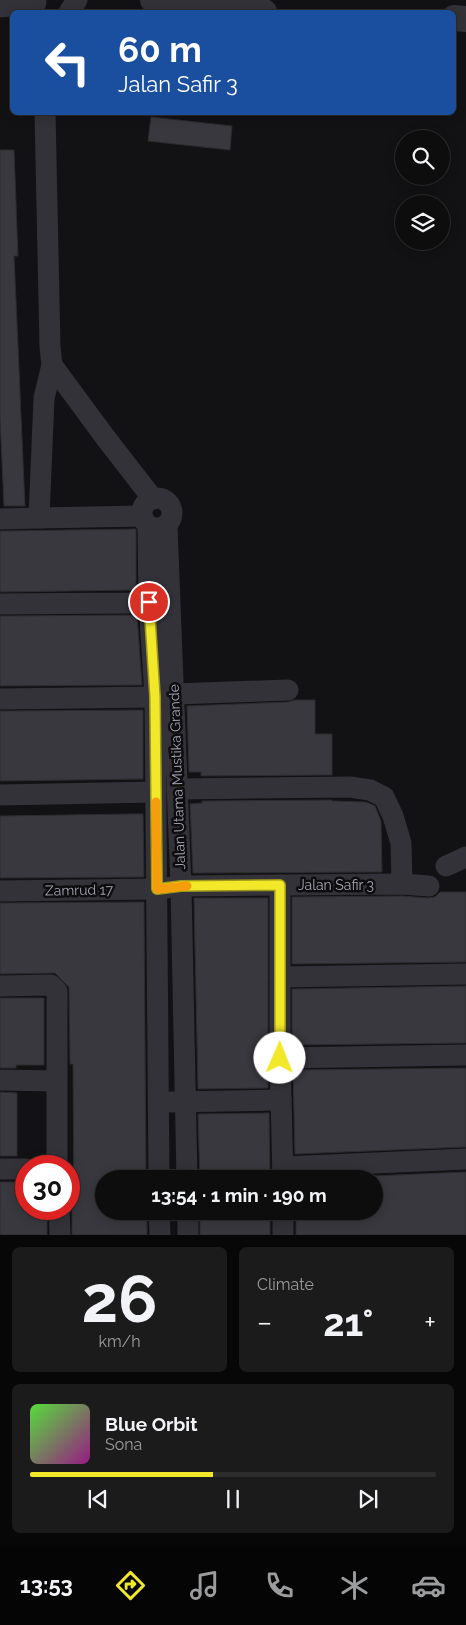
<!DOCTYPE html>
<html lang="en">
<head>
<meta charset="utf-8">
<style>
  :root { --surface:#0e0d0e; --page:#1c1b1c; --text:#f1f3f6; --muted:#9b9c9e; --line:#2e2d2e; --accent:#f2e82a }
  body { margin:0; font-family:Raleway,sans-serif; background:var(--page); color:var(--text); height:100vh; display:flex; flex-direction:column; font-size:19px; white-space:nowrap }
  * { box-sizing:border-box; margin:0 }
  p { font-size:16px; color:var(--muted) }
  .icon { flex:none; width:28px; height:28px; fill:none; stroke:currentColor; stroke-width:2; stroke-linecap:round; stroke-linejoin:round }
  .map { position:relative; height:1235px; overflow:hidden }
  .drawer { display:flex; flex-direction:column; gap:12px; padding:12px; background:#080708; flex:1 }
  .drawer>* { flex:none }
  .top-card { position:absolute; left:10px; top:10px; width:446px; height:105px; border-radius:8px; box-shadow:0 2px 12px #0003,0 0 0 1px var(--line); background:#1a4fa0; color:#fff; overflow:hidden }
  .buttons { position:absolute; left:395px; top:130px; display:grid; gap:10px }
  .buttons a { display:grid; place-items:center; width:55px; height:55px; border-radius:50%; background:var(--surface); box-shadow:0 2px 12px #0003,0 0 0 1px var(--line); font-size:25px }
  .speed { position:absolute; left:15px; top:1155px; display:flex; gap:10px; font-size:25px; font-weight:700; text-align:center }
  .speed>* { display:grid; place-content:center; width:65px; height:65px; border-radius:50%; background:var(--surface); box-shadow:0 2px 12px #0003,0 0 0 1px var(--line); line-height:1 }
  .speed .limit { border:8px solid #d22; background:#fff; color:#111 }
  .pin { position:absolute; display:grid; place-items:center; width:42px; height:42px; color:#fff; margin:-21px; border:2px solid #fff; border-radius:50%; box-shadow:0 1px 5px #0007 }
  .me { position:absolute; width:55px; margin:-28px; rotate:1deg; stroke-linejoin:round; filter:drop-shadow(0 0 4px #0008) }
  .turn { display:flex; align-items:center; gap:18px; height:105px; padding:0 25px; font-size:22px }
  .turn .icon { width:65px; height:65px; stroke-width:2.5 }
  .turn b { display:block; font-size:35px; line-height:42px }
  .big { font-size:38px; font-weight:700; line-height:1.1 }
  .drawer .widget { flex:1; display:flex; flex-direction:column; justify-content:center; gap:8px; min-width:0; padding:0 18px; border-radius:8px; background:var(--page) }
  .drawer .dial { align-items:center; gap:0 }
  .dial b { font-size:65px; line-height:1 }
  .song { display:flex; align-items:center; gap:15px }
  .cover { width:60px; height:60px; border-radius:8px; background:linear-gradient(135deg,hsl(110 70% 55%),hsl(310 70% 35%)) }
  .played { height:5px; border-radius:2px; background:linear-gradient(90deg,var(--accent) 45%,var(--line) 45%) }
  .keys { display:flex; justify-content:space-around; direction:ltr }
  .heat { display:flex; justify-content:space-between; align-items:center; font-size:28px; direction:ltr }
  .drawer .tiles { flex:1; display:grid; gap:12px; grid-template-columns:1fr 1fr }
  .widget:last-child { grid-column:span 2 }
  .trip { position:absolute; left:95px; top:1170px; width:288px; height:50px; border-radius:25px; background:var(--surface); box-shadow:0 2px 12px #0003,0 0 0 1px var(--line); font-weight:700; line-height:50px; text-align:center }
  .dock { display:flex; height:80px; justify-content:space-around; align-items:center; background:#060506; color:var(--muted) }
  .dock .icon { width:35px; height:35px }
  .dock .active { color:var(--accent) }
  .dock b { font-size:22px; color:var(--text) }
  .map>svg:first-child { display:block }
</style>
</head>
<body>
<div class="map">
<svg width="466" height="1235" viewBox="0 0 466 1235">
  <rect width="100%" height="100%" fill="#121113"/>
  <g fill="#39383e" stroke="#2c2b2f">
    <path d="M 151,117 L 232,126 L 230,150 L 148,141 Z"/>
    <path d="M 0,150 L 14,150 L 18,256 L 14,256 L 25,506 L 4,506 L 0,418 Z"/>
    <path d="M 136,529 L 136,590 L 0,592 L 0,531 Z"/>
    <path d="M 137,615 L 142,685 L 0,686 L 0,616 Z"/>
    <path d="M 295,700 L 315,700 L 315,734 L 332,734 L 332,775 L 201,776 L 201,772 L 189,772 L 187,706 L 288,702 Z"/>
    <path d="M 143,710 L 143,779 L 0,781 L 0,711 Z"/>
    <path d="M 332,800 L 332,801 L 366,802 L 375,806 L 381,821 L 382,872 L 193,873 L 190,804 L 202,803 L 202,801 Z"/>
    <path d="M 131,814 L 143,814 L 144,877 L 0,878 L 0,816 Z"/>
    <path d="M 440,892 L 466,892 L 466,962 L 292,964 L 292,897 L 402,896 L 428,898 L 435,897 Z"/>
    <path d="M 194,898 L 268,898 L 268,1088 L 198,1089 Z"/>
    <path d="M 144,902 L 146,1179 L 104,1179 L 104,1211 L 147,1211 L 147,1235 L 72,1235 L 72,1209 L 74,1209 L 73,1064 L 70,1064 L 69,987 L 55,973 L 0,974 L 0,903 Z"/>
    <path d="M 466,986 L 466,1043 L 292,1045 L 292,989 Z"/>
    <path d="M 0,998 L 44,998 L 44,1065 L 16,1065 L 16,1068 L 0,1068 Z"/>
    <path d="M 466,1068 L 466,1147 L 295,1154 L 293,1070 Z"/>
    <path d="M 0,1092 L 17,1093 L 17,1156 L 0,1156 Z"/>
    <path d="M 269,1113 L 270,1179 L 200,1179 L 198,1114 Z"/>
    <path d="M 466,1172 L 466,1235 L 296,1235 L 296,1211 L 374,1211 L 374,1179 L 300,1179 Z"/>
    <path d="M 26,1182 L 26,1209 L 47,1209 L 47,1235 L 0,1235 L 0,1182 Z"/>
    <rect x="200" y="1211" width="70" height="24"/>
  </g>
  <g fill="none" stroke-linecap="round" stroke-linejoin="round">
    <g stroke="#333238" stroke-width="21">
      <path d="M 0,7 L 36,3"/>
      <path d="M 69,12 L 77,0"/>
      <path d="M 45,112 L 50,347 L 52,365 L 105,437 L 153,499"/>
      <path d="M 52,365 L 44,398 L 39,518 L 142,516"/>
      <circle cx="157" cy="513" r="15"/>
      <path d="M 0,519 L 39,518"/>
      <path d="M 148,526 L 149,602 L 155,697 L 159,1179"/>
      <path d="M 167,526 L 181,886 L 187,1179"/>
      <path d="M 0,604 L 128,603 L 149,602"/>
      <path d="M 174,694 L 288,690"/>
      <path d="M 0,699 L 155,697"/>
      <path d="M 177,789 L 350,787 L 370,790 L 384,797 L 393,816 L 401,843 L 402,884"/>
      <path d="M 0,795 L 156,792"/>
      <path d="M 446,866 L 466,857"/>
      <path d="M 280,885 L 280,1058 L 283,1179"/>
      <path d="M 0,891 L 157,889 L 181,886 L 402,884 L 429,886"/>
      <path d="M 280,977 L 466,974"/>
      <path d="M 0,986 L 51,985 L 57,991 L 57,1166"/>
      <path d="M 280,1058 L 466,1055"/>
      <path d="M 0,1080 L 56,1081"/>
      <path d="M 171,1102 L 281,1100"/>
      <path d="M 283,1167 L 466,1159"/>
      <path d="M 0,1169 L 26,1169"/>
      <path d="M 59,1209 L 60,1235"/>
      <path d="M 159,1211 L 160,1235"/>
      <path d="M 188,1211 L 188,1235"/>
      <path d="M 283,1235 L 283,1211"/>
    </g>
    <g stroke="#333238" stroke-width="26">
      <path d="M 153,0 L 178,7 L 264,12"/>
      <path d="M 454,18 L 466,19"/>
    </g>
  </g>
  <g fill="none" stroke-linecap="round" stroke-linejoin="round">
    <defs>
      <path id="route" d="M 149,602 L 155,697 L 157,889 L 181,886 L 280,885 L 280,1058"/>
    </defs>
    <use href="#route" stroke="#9d971b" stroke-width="12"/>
    <use href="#route" stroke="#f2e82a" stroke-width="9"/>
    <path stroke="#f59e0b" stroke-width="9" d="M 156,802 L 157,889 L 187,886"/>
  </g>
  <g text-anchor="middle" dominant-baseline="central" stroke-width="5" stroke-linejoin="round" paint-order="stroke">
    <g font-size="14" fill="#a3a3b4" stroke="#0d0d0e">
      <text transform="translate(177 777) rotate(-92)">Jalan Utama Mustika Grande</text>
      <text x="336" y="885">Jalan Safir 3</text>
      <text transform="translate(79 890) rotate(-1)">Zamrud 17</text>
    </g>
  </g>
</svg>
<div class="buttons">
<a><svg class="icon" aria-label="search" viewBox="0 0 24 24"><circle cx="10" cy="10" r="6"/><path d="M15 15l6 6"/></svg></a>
<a><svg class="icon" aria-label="layers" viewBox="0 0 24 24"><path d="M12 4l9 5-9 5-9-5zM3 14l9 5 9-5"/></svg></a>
</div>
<div class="speed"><div class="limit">30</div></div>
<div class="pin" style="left:149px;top:602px;background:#d93025"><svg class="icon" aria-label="arrive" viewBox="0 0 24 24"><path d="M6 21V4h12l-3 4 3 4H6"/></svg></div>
<svg class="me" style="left:280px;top:1058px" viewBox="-20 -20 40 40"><circle r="19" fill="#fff"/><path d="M0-13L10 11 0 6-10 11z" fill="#f2e82a"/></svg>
<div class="trip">13:54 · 1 min · 190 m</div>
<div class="top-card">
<div class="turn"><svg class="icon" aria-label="left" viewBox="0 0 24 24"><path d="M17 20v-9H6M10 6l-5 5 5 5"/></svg><div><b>60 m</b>Jalan Safir 3</div></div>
</div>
</div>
<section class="drawer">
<div class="tiles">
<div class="widget dial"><b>26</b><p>km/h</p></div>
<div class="widget"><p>Climate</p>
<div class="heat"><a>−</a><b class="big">21°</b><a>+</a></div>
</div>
<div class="widget">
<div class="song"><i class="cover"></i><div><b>Blue Orbit</b><p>Sona</p></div></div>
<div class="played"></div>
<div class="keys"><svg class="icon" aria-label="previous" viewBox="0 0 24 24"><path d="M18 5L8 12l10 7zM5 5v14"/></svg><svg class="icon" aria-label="pause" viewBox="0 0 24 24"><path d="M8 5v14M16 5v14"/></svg><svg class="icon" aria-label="next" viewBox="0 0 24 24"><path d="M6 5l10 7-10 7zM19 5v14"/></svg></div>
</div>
</div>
</section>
<nav class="dock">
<b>13:53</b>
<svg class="icon active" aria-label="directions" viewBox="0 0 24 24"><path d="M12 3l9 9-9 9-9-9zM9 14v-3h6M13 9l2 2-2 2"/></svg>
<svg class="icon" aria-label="music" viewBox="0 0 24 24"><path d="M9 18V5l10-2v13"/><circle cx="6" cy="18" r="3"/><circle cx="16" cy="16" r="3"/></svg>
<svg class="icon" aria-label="phone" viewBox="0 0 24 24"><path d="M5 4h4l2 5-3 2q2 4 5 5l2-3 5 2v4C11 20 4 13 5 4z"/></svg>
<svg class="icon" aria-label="climate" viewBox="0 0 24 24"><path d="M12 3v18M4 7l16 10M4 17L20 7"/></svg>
<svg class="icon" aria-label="car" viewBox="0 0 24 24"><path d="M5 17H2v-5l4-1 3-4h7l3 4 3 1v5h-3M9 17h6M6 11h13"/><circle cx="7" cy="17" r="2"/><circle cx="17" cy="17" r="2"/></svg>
</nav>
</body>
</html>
